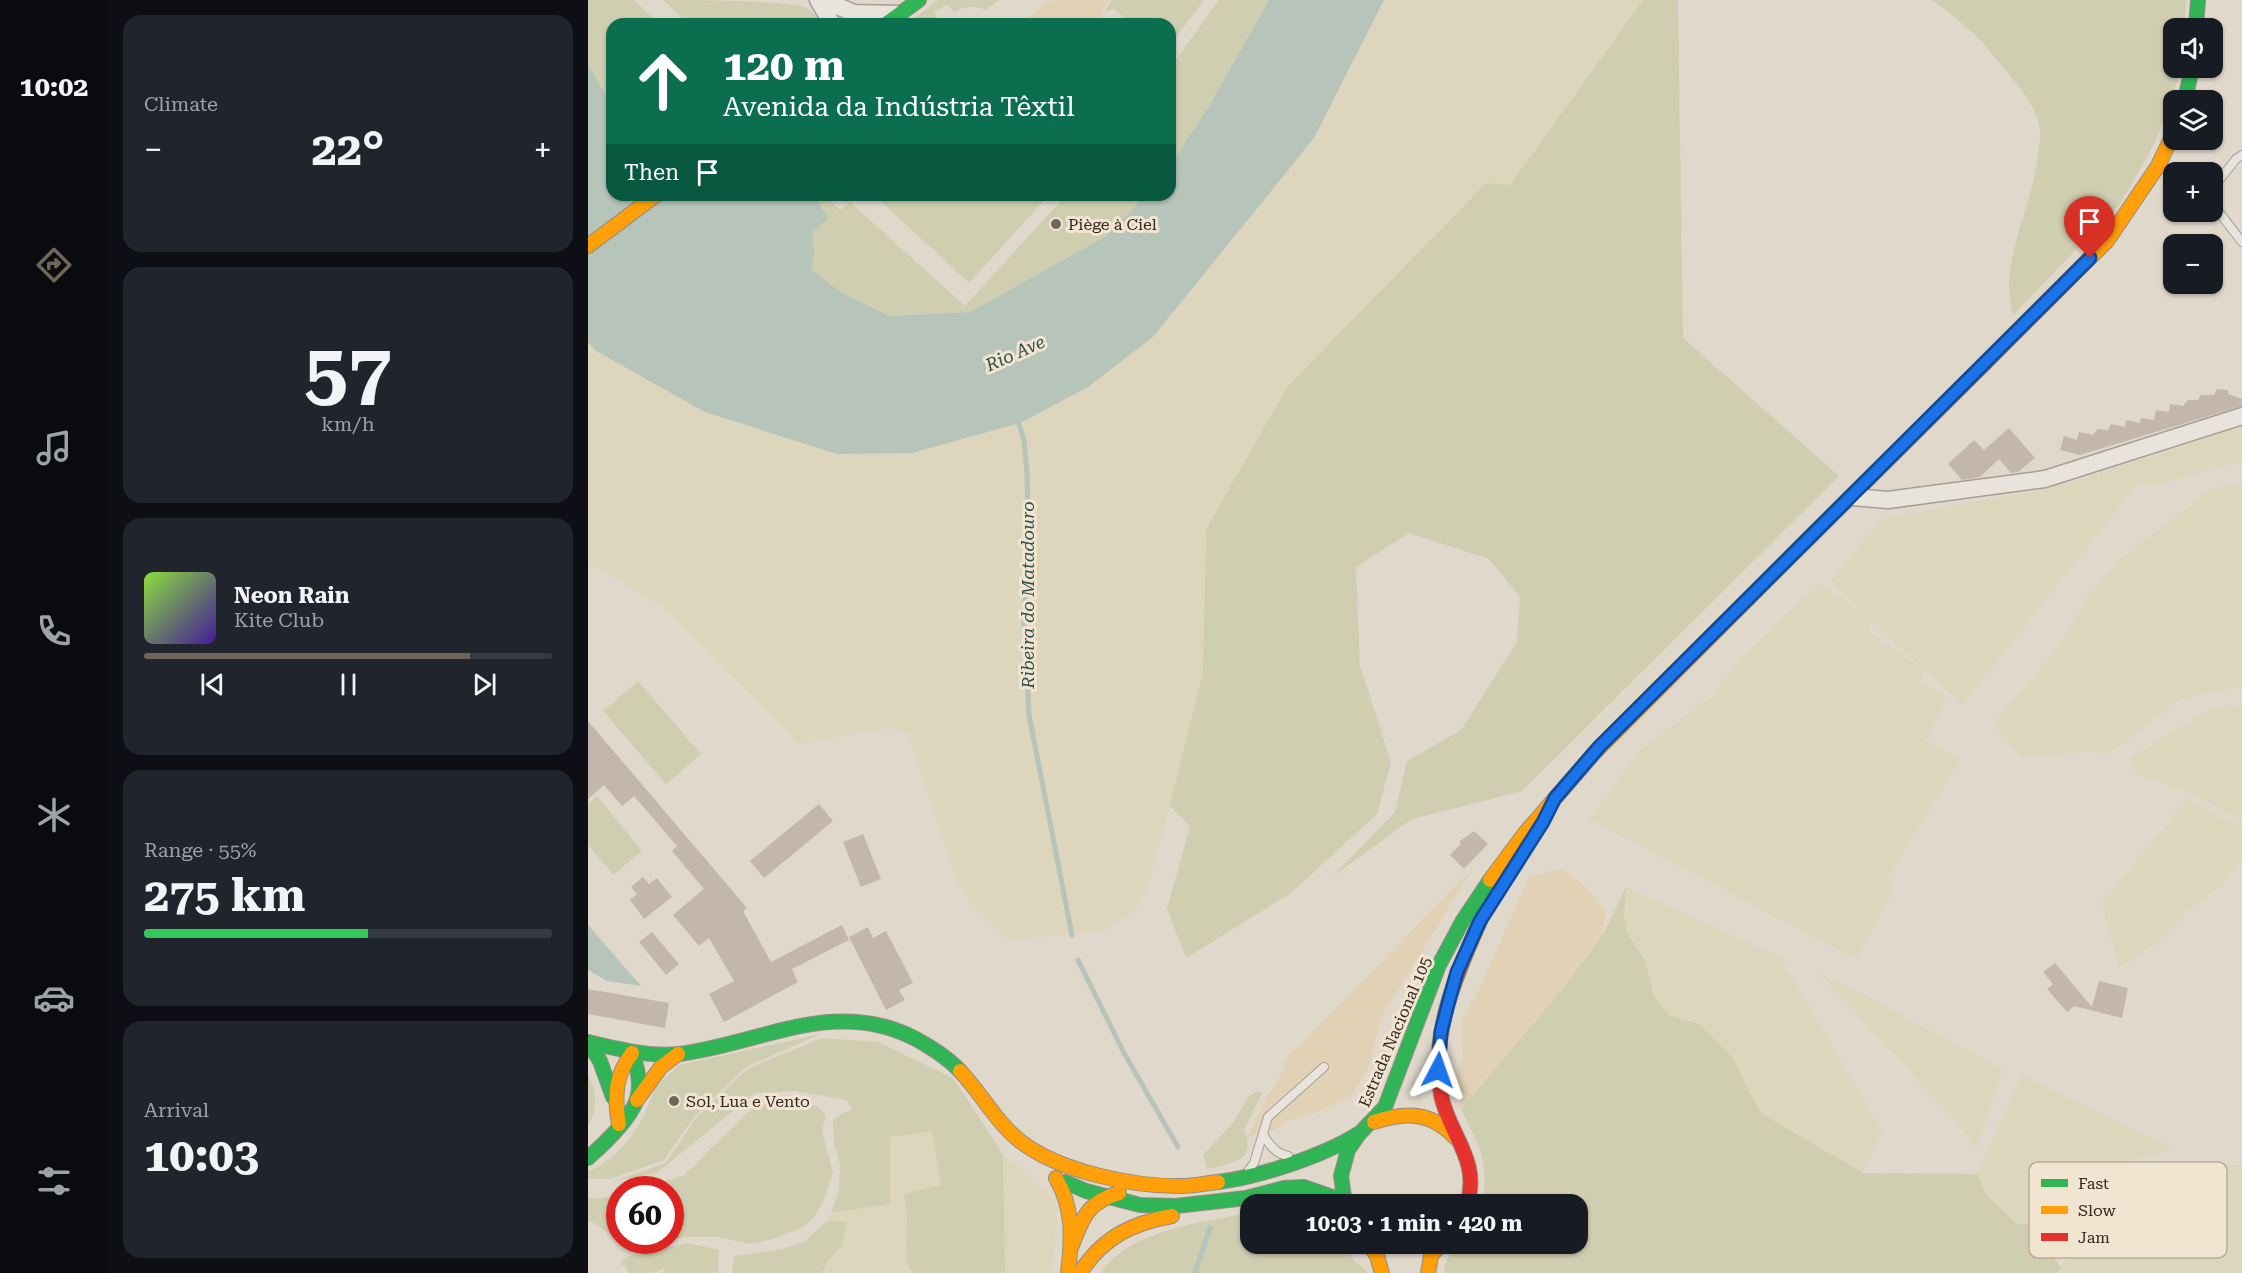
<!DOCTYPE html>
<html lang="en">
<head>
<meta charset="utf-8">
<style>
  :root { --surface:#171b24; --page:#20242c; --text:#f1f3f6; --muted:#9ea1a6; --line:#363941; --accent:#6f655b }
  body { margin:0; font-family:"Roboto Serif",serif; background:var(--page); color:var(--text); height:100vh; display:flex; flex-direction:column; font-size:22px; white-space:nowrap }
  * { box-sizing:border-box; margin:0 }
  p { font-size:20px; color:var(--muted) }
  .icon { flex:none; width:33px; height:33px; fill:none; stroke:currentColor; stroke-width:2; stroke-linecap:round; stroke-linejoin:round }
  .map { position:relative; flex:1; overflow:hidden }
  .panel { display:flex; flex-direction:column; gap:15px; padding:15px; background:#0d0f14; width:480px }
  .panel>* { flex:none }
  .top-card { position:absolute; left:18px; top:18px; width:570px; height:183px; border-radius:18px; box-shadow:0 2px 4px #0004; background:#0b6e4f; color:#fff; overflow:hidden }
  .fabs { position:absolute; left:1575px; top:18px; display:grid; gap:12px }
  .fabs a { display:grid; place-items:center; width:60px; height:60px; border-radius:12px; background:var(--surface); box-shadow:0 2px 4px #0004; font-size:30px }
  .speed { position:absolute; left:18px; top:1176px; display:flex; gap:12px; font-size:30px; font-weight:700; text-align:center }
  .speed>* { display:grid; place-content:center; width:78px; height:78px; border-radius:50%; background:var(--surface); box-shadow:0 2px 4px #0004; line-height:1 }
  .speed .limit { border:9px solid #d22; background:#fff; color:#111 }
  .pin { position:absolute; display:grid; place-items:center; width:51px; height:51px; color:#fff; margin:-62px -26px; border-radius:50% 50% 50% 0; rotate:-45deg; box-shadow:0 0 6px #0007 }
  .pin .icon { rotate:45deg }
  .me { position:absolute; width:66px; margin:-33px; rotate:4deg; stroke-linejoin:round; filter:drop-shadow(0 0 4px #0008) }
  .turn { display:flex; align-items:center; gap:21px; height:126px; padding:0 18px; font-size:27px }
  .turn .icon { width:78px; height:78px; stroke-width:2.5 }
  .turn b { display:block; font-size:42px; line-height:51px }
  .then { display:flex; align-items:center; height:57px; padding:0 18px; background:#0003; gap:12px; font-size:22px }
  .big { font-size:45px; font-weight:700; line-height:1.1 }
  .panel .card { flex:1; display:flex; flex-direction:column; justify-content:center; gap:9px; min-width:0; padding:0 21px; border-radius:18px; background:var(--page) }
  .panel .dial { align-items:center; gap:0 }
  .dial b { font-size:78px; line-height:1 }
  .song { display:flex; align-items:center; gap:18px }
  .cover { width:72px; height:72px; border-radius:9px; background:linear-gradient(135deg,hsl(90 70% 55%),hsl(260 70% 35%)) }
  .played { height:6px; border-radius:3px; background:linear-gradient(90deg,var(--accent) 80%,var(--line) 80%) }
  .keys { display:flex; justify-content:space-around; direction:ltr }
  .heat { display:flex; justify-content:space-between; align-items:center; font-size:33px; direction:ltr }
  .charge { height:9px; border-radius:4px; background:linear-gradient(90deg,#34c759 55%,var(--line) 0) }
  .trip { position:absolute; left:652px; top:1194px; width:348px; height:60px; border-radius:18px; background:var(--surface); box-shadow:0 2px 4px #0004; font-weight:700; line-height:60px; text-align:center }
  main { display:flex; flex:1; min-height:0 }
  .menu { display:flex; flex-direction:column; width:108px; justify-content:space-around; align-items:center; background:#090b0e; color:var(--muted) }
  .menu .icon { width:42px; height:42px }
  .menu .selected { color:var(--accent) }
  .menu b { font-size:27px; color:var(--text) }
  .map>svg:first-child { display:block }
</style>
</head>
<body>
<main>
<nav class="menu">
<b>10:02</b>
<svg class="icon selected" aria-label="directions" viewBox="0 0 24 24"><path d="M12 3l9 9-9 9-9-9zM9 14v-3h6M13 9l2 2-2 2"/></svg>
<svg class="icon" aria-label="music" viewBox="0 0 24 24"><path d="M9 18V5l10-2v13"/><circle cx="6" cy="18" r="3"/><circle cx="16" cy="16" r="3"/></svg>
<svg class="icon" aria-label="phone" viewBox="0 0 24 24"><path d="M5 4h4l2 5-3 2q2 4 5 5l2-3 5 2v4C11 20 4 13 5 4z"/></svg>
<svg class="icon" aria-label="climate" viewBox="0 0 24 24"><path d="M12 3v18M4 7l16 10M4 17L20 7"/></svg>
<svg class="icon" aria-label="car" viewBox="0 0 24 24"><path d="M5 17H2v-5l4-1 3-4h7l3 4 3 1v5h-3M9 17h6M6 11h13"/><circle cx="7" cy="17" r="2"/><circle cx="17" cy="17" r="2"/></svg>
<svg class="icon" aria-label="filters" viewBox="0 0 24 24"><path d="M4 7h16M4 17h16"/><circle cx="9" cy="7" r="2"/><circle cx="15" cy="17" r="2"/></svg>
</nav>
<section class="panel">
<div class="card"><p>Climate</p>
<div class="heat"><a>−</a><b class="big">22°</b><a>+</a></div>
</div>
<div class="card dial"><b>57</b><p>km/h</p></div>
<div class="card">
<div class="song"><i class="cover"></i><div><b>Neon Rain</b><p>Kite Club</p></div></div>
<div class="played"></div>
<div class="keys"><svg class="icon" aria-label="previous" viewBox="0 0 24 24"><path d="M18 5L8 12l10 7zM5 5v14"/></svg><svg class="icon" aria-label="pause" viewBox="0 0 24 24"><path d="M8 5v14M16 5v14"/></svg><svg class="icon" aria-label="next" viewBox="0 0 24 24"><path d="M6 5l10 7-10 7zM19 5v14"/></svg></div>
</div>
<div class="card"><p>Range · 55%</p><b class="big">275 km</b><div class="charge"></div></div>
<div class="card"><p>Arrival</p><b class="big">10:03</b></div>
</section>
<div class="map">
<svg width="1654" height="1273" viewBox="0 0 1654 1273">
  <rect width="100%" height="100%" fill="#e0d8cb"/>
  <g fill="#ded5bd" fill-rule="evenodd">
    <path d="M 796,0 L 1055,0 L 922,185 L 618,529 L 615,672 L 582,806 L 558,892 L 546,911 L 522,928 L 484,935 L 421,939 L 388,910 L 370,884 L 320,733 L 301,728 L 210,744 L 80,610 L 0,562 L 0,342 L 8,351 L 117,412 L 500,387 L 565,337 L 726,138 Z"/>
    <path d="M 1654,426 L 1654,461 L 1564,486 L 1550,483 L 1374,705 L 1336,670 L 1332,683 L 1359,697 L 1338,741 L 1372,760 L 1300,877 L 1306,889 L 1268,959 L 1002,819 L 1051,752 L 1125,695 L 1154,657 L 1232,583 L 1278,616 L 1243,581 L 1294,519 L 1472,486 ZM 1283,620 L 1333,666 L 1333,667 L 1280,632 Z"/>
    <path d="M 1654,484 L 1654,686 L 1590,700 L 1523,753 L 1496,752 L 1434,757 L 1412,733 L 1407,720 L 1445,679 L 1477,637 L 1501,595 L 1531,561 L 1623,489 Z"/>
    <path d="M 1654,705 L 1654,819 L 1648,818 L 1603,793 L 1548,774 L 1542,758 L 1624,708 Z"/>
    <path d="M 1600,799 L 1621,813 L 1654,827 L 1654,859 L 1633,886 L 1599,911 L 1567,944 L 1531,968 L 1514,903 Z"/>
    <path d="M 1038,887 L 1192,957 L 1294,1131 L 1275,1173 L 1174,1114 L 1111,1024 L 1081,1015 L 1066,996 L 1057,961 L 1039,932 L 1036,913 Z"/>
    <path d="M 1232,974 L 1280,997 L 1415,1070 L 1388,1148 L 1366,1119 Z"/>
    <path d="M 1434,1075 L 1560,1137 L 1587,1149 L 1558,1156 L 1532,1166 L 1444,1224 L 1429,1224 L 1397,1193 L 1389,1174 Z"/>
    <path d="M 344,1131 L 354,1186 L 316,1194 L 319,1216 L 318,1262 L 325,1273 L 234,1273 L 239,1263 L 254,1246 L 258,1221 L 239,1221 L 243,1213 L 302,1204 L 301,1137 Z"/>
    <path d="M 415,1154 L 459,1193 L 470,1209 L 464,1273 L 417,1273 Z"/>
    <path d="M 1622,1165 L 1654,1165 L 1654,1273 L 1469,1273 L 1512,1209 L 1536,1190 Z"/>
  </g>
  <g fill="#d0ceb0">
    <path d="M 0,0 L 46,0 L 71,24 L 24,24 L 24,105 L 0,64 Z"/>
    <path d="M 75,0 C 107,0 190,0 216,7 C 224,10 229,16 231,24 L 100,24 Z"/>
    <path d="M 350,0 L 411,0 L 397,10 C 386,5 377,6 366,12 L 359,4 L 346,13 L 352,22 L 349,24 L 319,24 Z"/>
    <path d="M 524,0 L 616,0 L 582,45 L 582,24 L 536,24 C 535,17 532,12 525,9 L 517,12 L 509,24 Z"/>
    <path d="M 631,0 L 681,0 L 620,108 L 582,165 L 582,68 Z"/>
    <path d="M 1055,0 L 1090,0 L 1095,338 L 1251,476 L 934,791 L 824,819 L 745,876 L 807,812 L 819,761 L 873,730 L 929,642 L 932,597 L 901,559 L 821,533 L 768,567 L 772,666 L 803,762 L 789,814 L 703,893 L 598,958 L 579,909 L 602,827 L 582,806 L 615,672 L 618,529 L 700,386 L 898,183 L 922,185 Z"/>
    <path d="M 1343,0 L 1598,0 L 1596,28 L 1586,28 L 1586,68 L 1592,68 L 1592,74 L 1568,141 L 1532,204 L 1425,315 C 1410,260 1445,208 1450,154 C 1451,147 1453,138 1452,131 C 1450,108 1433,90 1419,72 C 1398,45 1372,18 1343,0 Z"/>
    <path d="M 227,195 L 236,195 L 252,210 L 262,202 L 377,306 L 478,195 L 558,195 L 518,236 L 382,312 L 302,316 L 254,293 L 223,269 L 227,250 L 224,238 L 226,231 L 240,219 Z"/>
    <path d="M 286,195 L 461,195 L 381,283 Z"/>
    <path d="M 50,681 L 113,754 L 78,784 L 15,711 Z"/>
    <path d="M 9,796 L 54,851 L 25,875 L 0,845 L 0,803 Z"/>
    <path d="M 1038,887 L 1036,913 L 1039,932 L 1057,961 L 1066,996 L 1081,1015 L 1111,1024 L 1145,1058 L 1161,1092 L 1174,1114 L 1275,1173 L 1389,1174 L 1397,1193 L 1415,1211 L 1429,1224 L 1444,1224 L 1473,1268 L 1469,1273 L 856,1273 L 857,1263 L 869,1244 L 990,1244 L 990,1204 L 894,1204 C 902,1160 891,1147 873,1109 L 972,992 L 1015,935 Z"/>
    <path d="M 233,1034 L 158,1067 L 106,1117 L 76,1160 L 22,1179 L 0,1179 L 0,1171 L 8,1168 L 27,1155 L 43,1137 L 55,1118 L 68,1087 L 91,1065 Z"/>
    <path d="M 234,1038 L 290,1042 L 365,1078 L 415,1154 L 417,1273 L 325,1273 L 318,1262 L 319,1216 L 316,1194 L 353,1185 L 344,1131 L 302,1137 L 302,1204 L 243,1213 L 251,1191 L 252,1165 L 246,1144 L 245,1119 L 264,1109 L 259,1100 L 207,1091 L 167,1093 L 69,1173 L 23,1182 L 78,1163 L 108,1118 L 159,1069 Z"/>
    <path d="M 0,1074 C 8,1091 11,1108 0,1125 Z"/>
    <path d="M 669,1091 L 674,1093 L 656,1130 C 670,1162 642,1163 619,1169 L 615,1155 L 646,1122 L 660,1097 Z"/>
    <path d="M 190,1101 L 229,1106 L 238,1116 L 234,1130 L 245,1173 L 235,1202 L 225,1218 L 215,1227 L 188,1238 L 163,1244 L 130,1237 L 99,1237 L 83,1240 L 82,1190 L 52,1189 L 95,1176 L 164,1109 Z"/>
    <path d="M 31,1194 L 32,1240 L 78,1241 L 36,1245 L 6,1223 L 0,1221 L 0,1198 L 15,1198 Z"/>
    <path d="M 663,1212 L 663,1244 L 756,1244 L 765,1259 L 780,1273 L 513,1273 C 542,1229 615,1223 663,1212 Z"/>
    <path d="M 239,1221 L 259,1221 L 254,1246 L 239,1262 L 234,1273 L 144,1273 L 146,1256 L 194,1249 L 216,1242 Z"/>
    <path d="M 100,1243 L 131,1250 L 130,1273 L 71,1273 L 77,1271 L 76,1269 L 64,1273 L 41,1273 L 37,1264 L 33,1266 L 33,1262 L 41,1256 Z"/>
  </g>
  <g fill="#e1d1b5">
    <path d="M 468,0 L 521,0 L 515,8 L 509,24 L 435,24 L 456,3 Z"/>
    <path d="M 886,867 L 793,1017 L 780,1068 L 763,1096 L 728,1113 L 698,1121 L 685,1131 L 659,1137 L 678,1099 L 697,1069 L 695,1062 Z"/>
    <path d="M 973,869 L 995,884 L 1017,909 L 1015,935 L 972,992 L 873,1109 L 866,1078 L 874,1061 L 874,1021 L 891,989 L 942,876 Z"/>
  </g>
  <g fill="#b7c4ba">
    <path d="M 681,0 L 796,0 L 726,138 L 565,337 L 500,387 L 432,423 L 324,453 L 249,454 L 117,412 L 8,351 L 0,342 L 0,64 L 24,105 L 24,195 L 227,195 L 240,219 L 226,231 L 224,238 L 227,250 L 223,269 L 254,293 L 302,316 L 382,312 L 518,236 L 558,195 L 582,195 L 582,165 L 620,108 Z"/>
    <path d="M 0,925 L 53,986 L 19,981 L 0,970 Z"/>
  </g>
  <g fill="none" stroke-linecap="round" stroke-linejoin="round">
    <g stroke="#b7c4ba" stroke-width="5">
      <path d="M 429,418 L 436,440 L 439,473 L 440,520 L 436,621 L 441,715 L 484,935"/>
      <path d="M 490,960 L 536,1053 L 590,1147"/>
      <path d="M 607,1273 L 622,1228"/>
    </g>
  </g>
  <g fill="#c3b7ad">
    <path d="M 1629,389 L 1640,390 L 1640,394 L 1654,399 L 1654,406 L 1492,455 L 1472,450 L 1476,436 L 1489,440 L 1491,432 L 1505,435 L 1510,429 L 1520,430 L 1523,424 L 1537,427 L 1538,420 L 1552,423 L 1553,418 L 1566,420 L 1568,410 L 1581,412 L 1582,404 L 1595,406 L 1600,400 L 1610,400 L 1613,395 L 1626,395 Z"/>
    <path d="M 1421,428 L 1447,458 L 1430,472 L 1423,473 L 1411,459 L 1392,477 L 1374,480 L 1360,464 L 1386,440 L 1396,450 Z"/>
    <path d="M 0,721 L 159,908 L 155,911 L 183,962 L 254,925 L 261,940 L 204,969 L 210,982 L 136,1022 L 121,994 L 146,981 L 121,938 L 111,946 L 85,915 L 116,889 L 84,851 L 89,846 L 46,796 L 34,806 L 16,785 L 0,799 Z"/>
    <path d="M 231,804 L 245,821 L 176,878 L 162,861 Z"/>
    <path d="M 886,831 L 900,844 L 876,869 L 862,855 L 873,844 L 871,842 Z"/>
    <path d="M 275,834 L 293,879 L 273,887 L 255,842 Z"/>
    <path d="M 55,877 L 61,884 L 69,878 L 84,897 L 56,919 L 42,900 L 49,894 L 43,887 Z"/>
    <path d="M 280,927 L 285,938 L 298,931 L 325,983 L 311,990 L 317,1000 L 298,1010 L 261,937 Z"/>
    <path d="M 64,932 L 91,964 L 78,975 L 51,942 Z"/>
    <path d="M 1467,963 L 1504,1007 L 1511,981 L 1540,988 L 1534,1018 L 1486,1006 L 1479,1012 L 1459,989 L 1465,984 L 1455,972 Z"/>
    <path d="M 0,989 L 81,1003 L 77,1028 L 0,1014 Z"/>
  </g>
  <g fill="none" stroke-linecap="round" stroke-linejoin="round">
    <defs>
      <g id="lane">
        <path d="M 1573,167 L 1586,175"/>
        <path d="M 1624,189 L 1648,159 L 1654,155"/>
        <path d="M 1624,203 L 1654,242"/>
        <path d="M 675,1134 C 681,1145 688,1154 700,1156"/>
        <path d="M 661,1170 L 666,1163 L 680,1117 L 736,1067"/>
      </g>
      <g id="street">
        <path d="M 230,0 L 244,24"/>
        <path d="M 235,0 L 266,13 L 311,14"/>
        <path d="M 1264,497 L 1300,500 L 1457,479 L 1654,416"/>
      </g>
      <g id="fast">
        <path d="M 298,24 L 331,0"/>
        <path d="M 1608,28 L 1610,0"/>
        <path d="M 1597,100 L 1604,68"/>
        <path d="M 0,1042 L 12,1061 L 25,1097"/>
        <path d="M 0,1042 C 30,1049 60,1057 91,1054 C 172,1044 247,996 328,1039 C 344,1048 359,1057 372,1071"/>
        <path d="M 0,1158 C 16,1144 46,1116 50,1095 C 53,1081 49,1066 44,1053"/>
        <path d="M 477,1182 L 498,1191 L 552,1205 L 588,1206 L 658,1198 L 696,1188 L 716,1187 L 756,1201"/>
        <path d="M 630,1182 C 671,1177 735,1156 770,1134"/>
        <path d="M 757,1204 L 753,1176 L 760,1150 L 771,1134 L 797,1107 L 851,965 L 874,922 L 902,880"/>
      </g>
      <g id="slow">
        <path d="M 0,246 L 68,195"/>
        <path d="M 1397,363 L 1519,241 L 1570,166 L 1586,132"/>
        <path d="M 902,880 L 937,833 L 1008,751 L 1222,537"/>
        <path d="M 372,1071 C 393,1093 408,1122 432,1141 C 470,1171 545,1187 594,1186 C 606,1186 618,1183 630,1182"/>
        <path d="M 49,1100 L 73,1067 L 90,1054"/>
        <path d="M 786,1122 C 819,1111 844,1112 869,1139"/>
        <path d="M 31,1124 C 26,1096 27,1076 44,1053"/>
        <path d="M 468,1178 C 486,1209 484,1239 480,1273"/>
        <path d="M 781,1244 L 789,1256 L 794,1273"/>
        <path d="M 802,1244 L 831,1244"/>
        <path d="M 483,1248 C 494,1219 499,1202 531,1193"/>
        <path d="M 492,1273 C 514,1238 544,1223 584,1216"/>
        <path d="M 840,1273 L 843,1256 L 853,1244"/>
      </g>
      <g id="jam">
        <path d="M 1222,537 L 1397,363"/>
        <path d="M 879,1204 C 893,1160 861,1135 853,1095 C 842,1034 868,975 892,921"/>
      </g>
    </defs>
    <use href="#lane" stroke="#a59e95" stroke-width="10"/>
    <use href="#street" stroke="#a59e95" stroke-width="19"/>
    <use href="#fast" stroke="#958d84" stroke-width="16"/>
    <use href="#slow" stroke="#958d84" stroke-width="16"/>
    <use href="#jam" stroke="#958d84" stroke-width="16"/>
    <use href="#lane" stroke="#e8e4dc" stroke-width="8"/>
    <use href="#street" stroke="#e8e4dc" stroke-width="16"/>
    <use href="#fast" stroke="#30b455" stroke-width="14"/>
    <use href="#slow" stroke="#ff9f0a" stroke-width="14"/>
    <use href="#jam" stroke="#e5322d" stroke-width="14"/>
  </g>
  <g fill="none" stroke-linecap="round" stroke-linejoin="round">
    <defs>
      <path id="route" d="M 850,1070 L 853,1032 L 860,1004 L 869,972 L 892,921 L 955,822 L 967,798 L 1012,746 L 1502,258"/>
    </defs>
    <use href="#route" stroke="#114b97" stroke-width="15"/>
    <use href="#route" stroke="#1a73e8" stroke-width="10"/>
  </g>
  <g fill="#6f655b" stroke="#f1e5d2" stroke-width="2">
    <circle cx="468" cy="224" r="6"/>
    <circle cx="86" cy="1101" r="6"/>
  </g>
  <g text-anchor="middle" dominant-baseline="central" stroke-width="6" stroke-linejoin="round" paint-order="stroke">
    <g font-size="16" fill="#32271e" stroke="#f1e5d2" text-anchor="start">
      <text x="480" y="224">Piège à Ciel</text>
      <text x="98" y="1101">Sol, Lua e Vento</text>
    </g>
    <g font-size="16" fill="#32271e" stroke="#f1e5d2">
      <text transform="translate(807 1032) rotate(-67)">Estrada Nacional 105</text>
    </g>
    <g font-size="18" font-style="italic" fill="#2f504c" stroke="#f1e5d2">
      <text transform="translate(427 353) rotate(-24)">Rio Ave</text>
      <text transform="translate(439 595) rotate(-90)">Ribeira do Matadouro</text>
    </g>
  </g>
  <rect x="1441" y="1162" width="198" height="96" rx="9" fill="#f1e5d2" stroke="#b8ac9c" stroke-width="1.5"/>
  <rect x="1453" y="1179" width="27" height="8" fill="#30b455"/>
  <rect x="1453" y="1206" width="27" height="8" fill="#ff9f0a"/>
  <rect x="1453" y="1233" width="27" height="8" fill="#e5322d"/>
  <g font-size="16" fill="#32271e">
    <text x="1490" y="1189">Fast</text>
    <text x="1490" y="1216">Slow</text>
    <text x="1490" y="1243">Jam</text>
  </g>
</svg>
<div class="fabs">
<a><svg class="icon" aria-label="sound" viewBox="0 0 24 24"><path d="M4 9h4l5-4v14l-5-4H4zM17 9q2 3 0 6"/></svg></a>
<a><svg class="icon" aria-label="layers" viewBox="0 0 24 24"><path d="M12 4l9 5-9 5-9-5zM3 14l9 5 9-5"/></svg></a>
<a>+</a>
<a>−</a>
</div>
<div class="speed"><div class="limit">60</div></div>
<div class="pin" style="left:1502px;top:258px;background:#d93025"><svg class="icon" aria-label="arrive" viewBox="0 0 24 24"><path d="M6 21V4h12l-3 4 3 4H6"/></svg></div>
<svg class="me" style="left:850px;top:1070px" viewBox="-20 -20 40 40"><path d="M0-17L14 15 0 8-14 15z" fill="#1a73e8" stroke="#fff" stroke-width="4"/></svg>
<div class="trip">10:03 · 1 min · 420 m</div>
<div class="top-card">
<div class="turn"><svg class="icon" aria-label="ahead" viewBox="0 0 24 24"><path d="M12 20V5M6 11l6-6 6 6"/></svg><div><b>120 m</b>Avenida da Indústria Têxtil</div></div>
<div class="then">Then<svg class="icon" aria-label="arrive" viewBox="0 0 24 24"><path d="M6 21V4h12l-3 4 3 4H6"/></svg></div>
</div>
</div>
</main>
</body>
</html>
